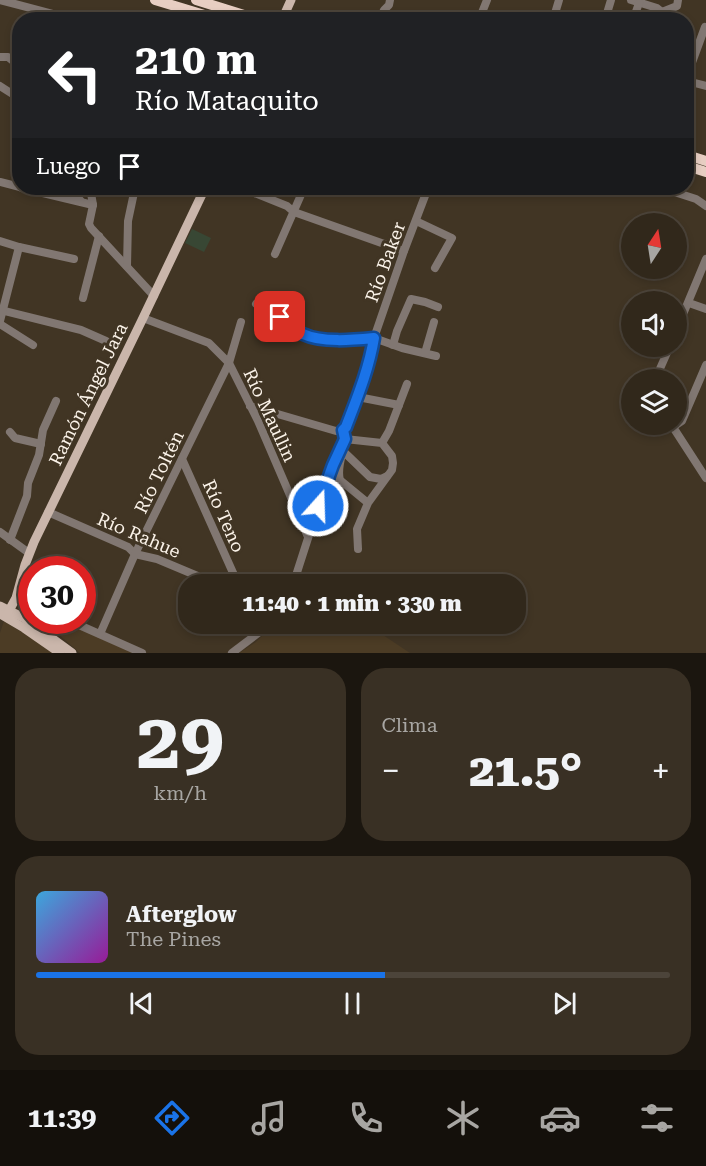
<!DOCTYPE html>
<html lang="es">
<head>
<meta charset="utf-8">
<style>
  :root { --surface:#31281b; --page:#393024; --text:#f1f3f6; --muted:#a8a6a3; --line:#4c443a; --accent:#1a73e8 }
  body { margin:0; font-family:"Roboto Serif",serif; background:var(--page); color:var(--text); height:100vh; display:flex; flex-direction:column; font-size:22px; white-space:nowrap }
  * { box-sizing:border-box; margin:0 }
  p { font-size:20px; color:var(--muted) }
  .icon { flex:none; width:33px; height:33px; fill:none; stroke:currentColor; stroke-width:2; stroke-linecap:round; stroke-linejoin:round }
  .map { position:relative; height:653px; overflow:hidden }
  .sheet { display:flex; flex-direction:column; gap:15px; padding:15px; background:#1b160f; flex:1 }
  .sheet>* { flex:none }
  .guide { position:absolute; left:12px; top:12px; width:682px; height:183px; border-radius:24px; box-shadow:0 3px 9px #0003,0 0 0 2px var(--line); background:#202124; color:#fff; overflow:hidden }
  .needle { width:39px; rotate:12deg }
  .buttons { position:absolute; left:621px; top:213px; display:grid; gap:12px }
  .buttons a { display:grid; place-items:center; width:66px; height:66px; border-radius:50%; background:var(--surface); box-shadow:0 3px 9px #0003,0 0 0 2px var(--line); font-size:30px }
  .speed { position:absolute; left:18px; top:556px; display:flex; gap:12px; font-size:30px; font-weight:700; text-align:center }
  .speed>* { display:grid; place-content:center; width:78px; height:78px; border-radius:50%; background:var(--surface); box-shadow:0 3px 9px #0003,0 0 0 2px var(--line); line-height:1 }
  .speed .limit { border:9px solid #d22; background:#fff; color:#111 }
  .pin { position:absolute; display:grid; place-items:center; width:51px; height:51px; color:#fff; margin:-26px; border-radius:12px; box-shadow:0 3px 9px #0006 }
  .me { position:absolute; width:66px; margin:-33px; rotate:20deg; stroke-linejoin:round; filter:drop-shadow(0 0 4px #0008) }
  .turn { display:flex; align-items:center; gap:21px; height:126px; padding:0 24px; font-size:27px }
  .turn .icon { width:78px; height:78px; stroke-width:2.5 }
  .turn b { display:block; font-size:42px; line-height:51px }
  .then { display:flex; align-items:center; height:57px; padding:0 24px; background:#0003; gap:12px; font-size:22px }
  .big { font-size:45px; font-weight:800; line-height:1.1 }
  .sheet .card { flex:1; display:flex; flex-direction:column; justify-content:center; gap:9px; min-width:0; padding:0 21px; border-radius:24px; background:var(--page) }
  .sheet .dial { align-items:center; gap:0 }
  .dial b { font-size:78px; line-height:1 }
  .song { display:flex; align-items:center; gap:18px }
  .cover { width:72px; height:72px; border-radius:9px; background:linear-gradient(135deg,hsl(200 70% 55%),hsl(300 70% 35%)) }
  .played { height:6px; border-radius:3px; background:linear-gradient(90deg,var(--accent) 55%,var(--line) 55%) }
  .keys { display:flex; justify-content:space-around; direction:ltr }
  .heat { display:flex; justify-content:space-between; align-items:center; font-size:33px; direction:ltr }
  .sheet .tiles { flex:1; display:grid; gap:15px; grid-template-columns:1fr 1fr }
  .card:last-child { grid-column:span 2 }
  .trip { position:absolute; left:178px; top:574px; width:348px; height:60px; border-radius:24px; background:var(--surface); box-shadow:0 3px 9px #0003,0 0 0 2px var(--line); font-weight:800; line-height:60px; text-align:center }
  .tab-bar { display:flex; height:96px; justify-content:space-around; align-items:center; background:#14100b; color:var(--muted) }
  .tab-bar .icon { width:42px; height:42px }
  .tab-bar .selected { color:var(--accent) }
  .tab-bar b { font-size:27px; color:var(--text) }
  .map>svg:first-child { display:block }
</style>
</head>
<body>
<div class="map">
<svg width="706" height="653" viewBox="0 0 706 653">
  <rect width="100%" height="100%" fill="#413524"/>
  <g fill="#4c3c25">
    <path d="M 340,574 L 348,585 L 323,585 Z"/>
    <path d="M 4,621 L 55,653 L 0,653 L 0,633 Z"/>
    <path d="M 52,621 L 61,621 L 136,653 L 80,653 L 49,626 Z"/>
    <path d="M 274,624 L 373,624 L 377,631 L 410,653 L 239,653 L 256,642 Z"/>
  </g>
  <path fill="#384734" d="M 192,229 L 211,238 L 204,252 L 185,243 Z"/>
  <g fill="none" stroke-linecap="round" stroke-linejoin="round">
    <g stroke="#817772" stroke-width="8">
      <path d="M 0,0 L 76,20"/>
      <path d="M 631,0 L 657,8 L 662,12"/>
      <path d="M 662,12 L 677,6 L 678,0"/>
      <path d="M 380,20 L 384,10 L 389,5 L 390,0"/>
      <path d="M 479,20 L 487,0"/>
      <path d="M 553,20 L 559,0"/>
      <path d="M 605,20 L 611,0"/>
      <path d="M 633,20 L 639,3"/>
      <path d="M 0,57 L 8,57 L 19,66"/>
      <path d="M 687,76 L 705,27"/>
      <path d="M 687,81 L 706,86"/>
      <path d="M 0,86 L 14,95"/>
      <path d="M 0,182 L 20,187"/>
      <path d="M 22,188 L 93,205 L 89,224 L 91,228 L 154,296"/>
      <path d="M 66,188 L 80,200"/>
      <path d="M 92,188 L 91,193 L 93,205"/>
      <path d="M 242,188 L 287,206 L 294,212 L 404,251"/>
      <path d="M 662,188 L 696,199 L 706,206"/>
      <path d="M 416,221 L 452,238 L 435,268"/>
      <path d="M 0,241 L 19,247 L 74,259"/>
      <path d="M 275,254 L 304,188"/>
      <path d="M 127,266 L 128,221 L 135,188"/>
      <path d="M 83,298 L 99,236"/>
      <path d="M 689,303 L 706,309"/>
      <path d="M 256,304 L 280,317 L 300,334 L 314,338 L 355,340 L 374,338 L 402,348 L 436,356"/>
      <path d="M 0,310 L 81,330 L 106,341"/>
      <path d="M 143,318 L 209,343 L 229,363 L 258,421 L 308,537"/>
      <path d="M 0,321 L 19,247"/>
      <path d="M 0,324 L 33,345"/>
      <path d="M 676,331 L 706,259"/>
      <path d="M 393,345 L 397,331 L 411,299 L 425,302 L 438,307"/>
      <path d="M 425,353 L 434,322"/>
      <path d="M 655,380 L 670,346"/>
      <path d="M 358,397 L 399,405"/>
      <path d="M 250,406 L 336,431 L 343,430"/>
      <path d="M 671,424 L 706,478"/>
      <path d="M 673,427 L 682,421 L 706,365"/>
      <path d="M 10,432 L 15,438 L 41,444"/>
      <path d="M 382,443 L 389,431 L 407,384"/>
      <path d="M 344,452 L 370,477 L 381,479 L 387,476"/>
      <path d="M 182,459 L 234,575 L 235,585"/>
      <path d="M 48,512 L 128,547 L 135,554 L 157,559 L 219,585"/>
      <path d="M 0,532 L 29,553"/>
      <path d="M 10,540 L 27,496 L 28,483 L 39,455 L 43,430 L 56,401"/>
      <path d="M 358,549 L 357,529 L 368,503 L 392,470 L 393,463 L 392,456 L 382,443 L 345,439 C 344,452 336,467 340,480 L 368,503"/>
      <path d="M 293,585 C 309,535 324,486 345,439 L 343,430 L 346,427 L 358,397 L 371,356 L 374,338 L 404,251 L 428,188"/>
      <path d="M 16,598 L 32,604"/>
      <path d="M 70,621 L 142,653"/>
      <path d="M 100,634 L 135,554 L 229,363 L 241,322"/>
      <path d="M 232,653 L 270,624"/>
    </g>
    <g stroke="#cab6ab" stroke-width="9">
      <path d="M 282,20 L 291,0"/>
      <path d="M 0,606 L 24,618 L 72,653"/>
      <path d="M 2,615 L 24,628 L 60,653"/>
      <path d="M 6,616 L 16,598 L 25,565 L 34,542 L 143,318 L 205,188"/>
    </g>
    <g stroke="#e7cec2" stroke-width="10">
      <path d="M 155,0 L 221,20"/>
      <path d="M 196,0 L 260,20"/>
      <path d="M 687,155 L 706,161"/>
      <path d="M 687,166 L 706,172"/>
    </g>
  </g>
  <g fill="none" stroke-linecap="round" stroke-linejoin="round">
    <defs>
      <path id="route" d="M 280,317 C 287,323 295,331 303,334 C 322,343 353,340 374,338 C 369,369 357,398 346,427 L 343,430 L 345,439 L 333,465 L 318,506"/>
    </defs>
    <use href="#route" stroke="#114b97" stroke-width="15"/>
    <use href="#route" stroke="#1a73e8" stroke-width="10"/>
  </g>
  <g text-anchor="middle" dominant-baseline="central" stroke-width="6" stroke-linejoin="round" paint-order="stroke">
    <g font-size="18" fill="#fbf3e9" stroke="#413524">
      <text transform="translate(385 262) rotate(-70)">Río Baker</text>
      <text transform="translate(88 394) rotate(-64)">Ramón Ángel Jara</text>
      <text transform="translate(270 415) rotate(65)">Río Maullin</text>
      <text transform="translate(159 472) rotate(-64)">Río Toltén</text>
      <text transform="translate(224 516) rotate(66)">Río Teno</text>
      <text transform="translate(139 535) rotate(23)">Río Rahue</text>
    </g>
  </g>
</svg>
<div class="buttons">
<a><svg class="needle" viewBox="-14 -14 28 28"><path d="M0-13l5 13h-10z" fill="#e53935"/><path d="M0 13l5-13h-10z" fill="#a8a6a3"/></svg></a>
<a><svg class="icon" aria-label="sound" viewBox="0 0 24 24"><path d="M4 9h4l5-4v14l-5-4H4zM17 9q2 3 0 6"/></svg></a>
<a><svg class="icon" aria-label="layers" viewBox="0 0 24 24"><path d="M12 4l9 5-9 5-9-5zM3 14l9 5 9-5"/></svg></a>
</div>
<div class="speed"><div class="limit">30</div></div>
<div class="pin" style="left:280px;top:317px;background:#d93025"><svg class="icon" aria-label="arrive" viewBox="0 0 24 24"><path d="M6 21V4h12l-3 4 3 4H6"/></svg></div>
<svg class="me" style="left:318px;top:506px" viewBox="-20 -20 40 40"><circle r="17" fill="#1a73e8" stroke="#fff" stroke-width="3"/><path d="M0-11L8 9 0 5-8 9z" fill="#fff"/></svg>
<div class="trip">11:40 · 1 min · 330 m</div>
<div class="guide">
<div class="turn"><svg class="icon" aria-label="left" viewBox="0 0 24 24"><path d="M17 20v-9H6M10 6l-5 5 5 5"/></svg><div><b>210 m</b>Río Mataquito</div></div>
<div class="then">Luego<svg class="icon" aria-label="arrive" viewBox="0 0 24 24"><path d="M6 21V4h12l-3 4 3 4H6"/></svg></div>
</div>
</div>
<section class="sheet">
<div class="tiles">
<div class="card dial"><b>29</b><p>km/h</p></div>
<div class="card"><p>Clima</p>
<div class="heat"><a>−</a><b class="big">21.5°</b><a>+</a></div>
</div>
<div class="card">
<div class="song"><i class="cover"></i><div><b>Afterglow</b><p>The Pines</p></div></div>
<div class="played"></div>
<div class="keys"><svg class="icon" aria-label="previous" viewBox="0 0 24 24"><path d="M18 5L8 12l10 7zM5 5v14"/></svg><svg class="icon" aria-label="pause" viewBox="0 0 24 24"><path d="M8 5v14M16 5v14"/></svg><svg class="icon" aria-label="next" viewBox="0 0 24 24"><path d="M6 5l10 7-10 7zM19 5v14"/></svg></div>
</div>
</div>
</section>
<nav class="tab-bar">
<b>11:39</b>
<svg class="icon selected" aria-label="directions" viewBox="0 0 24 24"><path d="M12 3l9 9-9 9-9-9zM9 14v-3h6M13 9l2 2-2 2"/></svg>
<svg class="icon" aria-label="music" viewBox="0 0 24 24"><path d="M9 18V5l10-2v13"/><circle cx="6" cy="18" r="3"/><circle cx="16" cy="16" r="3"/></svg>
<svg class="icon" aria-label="phone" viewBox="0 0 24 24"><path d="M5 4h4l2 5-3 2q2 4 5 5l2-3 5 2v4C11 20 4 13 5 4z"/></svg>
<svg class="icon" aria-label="climate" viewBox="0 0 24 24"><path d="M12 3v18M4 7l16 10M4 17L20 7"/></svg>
<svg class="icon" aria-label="car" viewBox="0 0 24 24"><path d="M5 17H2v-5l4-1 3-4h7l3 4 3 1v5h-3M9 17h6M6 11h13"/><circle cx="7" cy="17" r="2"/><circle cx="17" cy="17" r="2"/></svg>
<svg class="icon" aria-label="filters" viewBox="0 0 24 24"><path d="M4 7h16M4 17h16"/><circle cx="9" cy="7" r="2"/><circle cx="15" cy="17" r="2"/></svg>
</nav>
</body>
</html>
